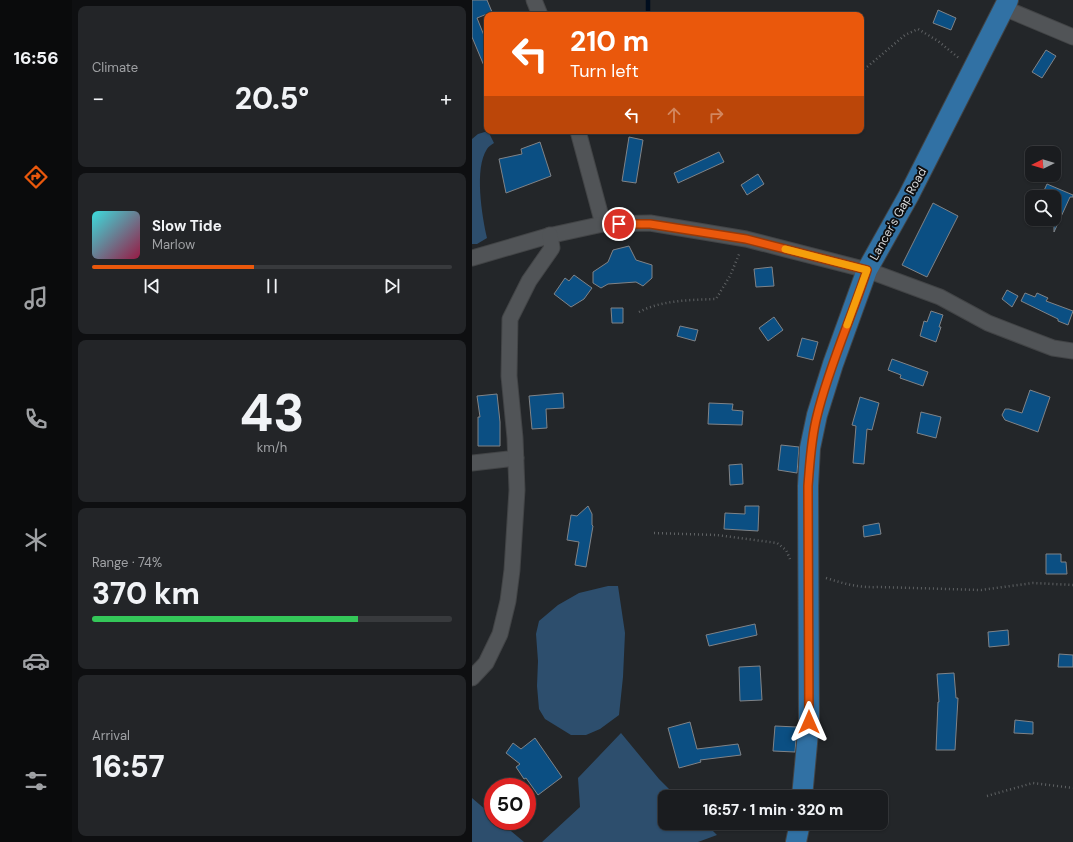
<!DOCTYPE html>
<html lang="en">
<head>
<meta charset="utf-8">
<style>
  :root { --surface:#1a1c1f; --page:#232528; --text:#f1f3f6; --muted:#9fa1a4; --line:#383a3d; --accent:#ea580c }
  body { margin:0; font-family:"DM Sans",sans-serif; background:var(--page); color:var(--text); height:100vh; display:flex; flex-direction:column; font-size:15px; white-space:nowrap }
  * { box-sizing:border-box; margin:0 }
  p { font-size:13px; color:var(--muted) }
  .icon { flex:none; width:22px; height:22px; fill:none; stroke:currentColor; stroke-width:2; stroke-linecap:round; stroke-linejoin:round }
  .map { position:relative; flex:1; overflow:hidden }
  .details { display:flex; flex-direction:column; gap:6px; padding:6px; background:#0e0f11; width:400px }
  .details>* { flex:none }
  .hud { position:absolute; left:12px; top:12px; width:380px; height:122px; border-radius:8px; box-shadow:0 1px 3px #0004,0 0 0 1px var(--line); background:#ea580c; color:#fff; overflow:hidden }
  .needle { width:26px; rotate:265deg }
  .fabs { position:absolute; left:553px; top:146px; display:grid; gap:8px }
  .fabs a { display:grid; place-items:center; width:36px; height:36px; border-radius:8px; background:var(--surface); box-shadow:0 1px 3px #0004,0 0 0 1px var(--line); font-size:20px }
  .speed { position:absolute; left:12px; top:778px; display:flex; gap:8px; font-size:20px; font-weight:700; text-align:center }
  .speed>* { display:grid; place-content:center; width:52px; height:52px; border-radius:50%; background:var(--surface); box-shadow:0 1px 3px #0004,0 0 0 1px var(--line); line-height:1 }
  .speed .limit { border:6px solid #d22; background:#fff; color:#111 }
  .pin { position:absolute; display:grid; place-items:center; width:34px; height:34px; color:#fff; margin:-17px; border:2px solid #fff; border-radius:50%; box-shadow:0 1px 4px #0007 }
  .me { position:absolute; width:44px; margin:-22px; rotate:0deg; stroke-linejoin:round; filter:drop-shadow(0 0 3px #0008) }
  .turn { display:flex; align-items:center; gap:14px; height:84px; padding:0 20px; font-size:18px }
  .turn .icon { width:52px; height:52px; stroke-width:2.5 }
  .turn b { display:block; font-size:28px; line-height:34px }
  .lanes { display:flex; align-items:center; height:38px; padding:0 20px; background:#0003; justify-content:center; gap:20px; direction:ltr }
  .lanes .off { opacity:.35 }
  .big { font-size:30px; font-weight:800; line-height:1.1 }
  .details .tile { flex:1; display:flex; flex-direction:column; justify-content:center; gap:6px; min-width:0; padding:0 14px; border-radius:8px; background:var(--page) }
  .details .dial { align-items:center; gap:0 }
  .dial b { font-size:52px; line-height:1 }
  .song { display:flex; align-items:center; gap:12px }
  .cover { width:48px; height:48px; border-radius:6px; background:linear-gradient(135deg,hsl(180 70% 55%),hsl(340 70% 35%)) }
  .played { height:4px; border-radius:2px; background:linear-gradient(90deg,var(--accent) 45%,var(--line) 45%) }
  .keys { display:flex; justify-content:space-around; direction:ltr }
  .heat { display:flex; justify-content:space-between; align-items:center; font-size:22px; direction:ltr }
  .charge { height:6px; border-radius:3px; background:linear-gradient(90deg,#34c759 74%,var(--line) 0) }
  .trip { position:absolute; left:186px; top:790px; width:230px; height:40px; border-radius:8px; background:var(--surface); box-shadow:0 1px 3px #0004,0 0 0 1px var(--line); font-weight:800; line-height:40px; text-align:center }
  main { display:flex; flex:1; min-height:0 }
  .menu { display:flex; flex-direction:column; width:72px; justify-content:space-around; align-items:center; background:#0a0b0c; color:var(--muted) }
  .menu .icon { width:28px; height:28px }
  .menu .active { color:var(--accent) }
  .menu b { font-size:18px; color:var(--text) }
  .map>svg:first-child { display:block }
</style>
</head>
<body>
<main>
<nav class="menu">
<b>16:56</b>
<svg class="icon active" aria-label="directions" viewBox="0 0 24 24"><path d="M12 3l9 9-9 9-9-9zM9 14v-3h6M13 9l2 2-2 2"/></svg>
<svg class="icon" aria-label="music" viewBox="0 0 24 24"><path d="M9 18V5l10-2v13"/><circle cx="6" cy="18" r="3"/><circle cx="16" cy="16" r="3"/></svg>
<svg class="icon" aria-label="phone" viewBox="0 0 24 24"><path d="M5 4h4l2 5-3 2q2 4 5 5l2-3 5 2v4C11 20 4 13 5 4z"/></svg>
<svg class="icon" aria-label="climate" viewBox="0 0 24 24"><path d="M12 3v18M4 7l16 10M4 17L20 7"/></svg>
<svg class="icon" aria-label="car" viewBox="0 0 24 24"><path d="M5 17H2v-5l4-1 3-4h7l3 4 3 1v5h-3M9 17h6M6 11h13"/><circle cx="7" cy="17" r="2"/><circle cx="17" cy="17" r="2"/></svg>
<svg class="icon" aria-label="filters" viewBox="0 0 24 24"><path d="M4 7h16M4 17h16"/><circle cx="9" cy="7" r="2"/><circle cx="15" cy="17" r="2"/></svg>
</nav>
<section class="details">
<div class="tile"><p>Climate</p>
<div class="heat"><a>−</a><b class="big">20.5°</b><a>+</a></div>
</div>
<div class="tile">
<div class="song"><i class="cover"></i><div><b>Slow Tide</b><p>Marlow</p></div></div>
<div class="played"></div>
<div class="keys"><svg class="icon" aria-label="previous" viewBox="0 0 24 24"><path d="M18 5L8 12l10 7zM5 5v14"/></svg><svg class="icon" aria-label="pause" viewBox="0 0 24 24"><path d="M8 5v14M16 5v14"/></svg><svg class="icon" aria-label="next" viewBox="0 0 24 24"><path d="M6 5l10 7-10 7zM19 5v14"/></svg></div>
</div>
<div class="tile dial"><b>43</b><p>km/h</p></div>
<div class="tile"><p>Range · 74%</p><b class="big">370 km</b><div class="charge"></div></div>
<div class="tile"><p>Arrival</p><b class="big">16:57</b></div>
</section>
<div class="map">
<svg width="601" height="842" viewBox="0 0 601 842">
  <rect width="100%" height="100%" fill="#232629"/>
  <g fill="#2d4e6d">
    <path d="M 16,131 L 22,143 C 19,145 16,147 15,149 C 2,168 10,216 15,238 L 5,244 L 0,244 L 0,139 L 6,134 Z"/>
    <path d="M 136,586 L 146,586 L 153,633 L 151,677 L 147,715 L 128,729 L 114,735 L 99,735 L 73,719 L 67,709 L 65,686 L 66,661 L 64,634 L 67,621 L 86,605 L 107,593 Z"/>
    <path d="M 149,733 L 187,779 L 205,797 L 193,797 L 193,823 L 233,823 L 245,835 L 226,842 L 70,842 L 108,807 L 106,778 Z"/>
    <path d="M 0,798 L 21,816 L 21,821 L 27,821 L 52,842 L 0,842 Z"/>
  </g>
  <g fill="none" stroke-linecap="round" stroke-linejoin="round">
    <path stroke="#000d1e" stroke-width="4.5" d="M 176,15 L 176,0"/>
  </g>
  <g fill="#0b4f83" stroke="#808387">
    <path d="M 0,0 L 15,0 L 20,12 L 5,18 L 15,43 L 15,73 L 0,37 Z"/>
    <path d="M 466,10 L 484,18 L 479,30 L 461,23 Z"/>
    <path d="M 574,50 L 584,56 L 570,78 L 560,72 Z"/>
    <path d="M 157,137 L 171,140 L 164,183 L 150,181 Z"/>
    <path d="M 68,142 L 79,176 L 34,193 L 27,159 L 50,154 L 49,149 Z"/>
    <path d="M 247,152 L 252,162 L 206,183 L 202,173 Z"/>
    <path d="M 286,174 L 292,184 L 275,195 L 269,185 Z"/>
    <path d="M 575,184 L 601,195 L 601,197 L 598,197 L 582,232 L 582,197 L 569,197 Z"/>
    <path d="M 461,203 L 486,216 L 455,277 L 430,265 Z"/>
    <path d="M 157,246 L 164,260 L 180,265 L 180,278 L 171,286 L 164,282 L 136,284 L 129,288 L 121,283 L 121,272 L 136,262 L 141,250 Z"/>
    <path d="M 300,267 L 302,286 L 284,287 L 282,269 Z"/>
    <path d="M 102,275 L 120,288 L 112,299 L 99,307 L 82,294 L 93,278 L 97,281 Z"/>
    <path d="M 535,290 L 546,296 L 540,307 L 530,299 Z"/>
    <path d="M 553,293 L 563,297 L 565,293 L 576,298 L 574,301 L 601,311 L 596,325 L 586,321 L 586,319 L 549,301 Z"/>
    <path d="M 139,308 L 151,308 L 151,323 L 140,323 Z"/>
    <path d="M 459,311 L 471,315 L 467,327 L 469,327 L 464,342 L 448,336 L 452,321 L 455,322 Z"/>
    <path d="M 302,317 L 311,330 L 296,341 L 287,328 Z"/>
    <path d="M 208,326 L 226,330 L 223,341 L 205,336 Z"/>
    <path d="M 330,338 L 346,342 L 341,360 L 325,356 Z"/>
    <path d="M 420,359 L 456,372 L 451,386 L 428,378 L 429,375 L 416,370 Z"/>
    <path d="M 558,390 L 578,397 L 566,432 L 533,420 L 530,415 L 533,409 L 537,409 L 550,413 Z"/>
    <path d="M 91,393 L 92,408 L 74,409 L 75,428 L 60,429 L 57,396 Z"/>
    <path d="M 25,394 L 28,422 L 28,446 L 6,446 L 6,417 L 8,417 L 5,396 Z"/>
    <path d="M 388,397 L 407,403 L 400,430 L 395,429 L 392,464 L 381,463 L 384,426 L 380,425 Z"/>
    <path d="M 237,403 L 261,404 L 260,410 L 271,411 L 270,425 L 236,424 Z"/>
    <path d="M 449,412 L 469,417 L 464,438 L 445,433 Z"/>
    <path d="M 309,445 L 327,447 L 325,473 L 306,470 Z"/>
    <path d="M 270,464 L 271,484 L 258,485 L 257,465 Z"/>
    <path d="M 116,506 L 120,514 L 120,525 L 121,526 L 114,567 L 103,565 L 107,542 L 95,540 L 99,515 L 105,516 Z"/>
    <path d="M 273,506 L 287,506 L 286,531 L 252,529 L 253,513 L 273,514 Z"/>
    <path d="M 407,523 L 409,534 L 392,537 L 391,526 Z"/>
    <path d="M 574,554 L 589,554 L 589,562 L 594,562 L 595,574 L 574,574 Z"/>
    <path d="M 283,624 L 285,635 L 237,646 L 234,635 Z"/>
    <path d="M 536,630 L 537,645 L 517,647 L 516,632 Z"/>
    <path d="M 587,654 L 601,655 L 601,667 L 586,667 Z"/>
    <path d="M 288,666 L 290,700 L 268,701 L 267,667 Z"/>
    <path d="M 482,673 L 484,698 L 486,698 L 483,750 L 464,750 L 466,702 L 467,702 L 465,674 Z"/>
    <path d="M 543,720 L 561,722 L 561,734 L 542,733 Z"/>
    <path d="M 218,722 L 225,749 L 266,744 L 269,755 L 228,760 L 229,762 L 207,768 L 196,728 Z"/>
    <path d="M 303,726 L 325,727 L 323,752 L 301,751 Z"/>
    <path d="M 63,738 L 90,777 L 66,795 L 54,778 L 52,779 L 44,767 L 48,764 L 34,753 L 41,743 L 49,749 Z"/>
  </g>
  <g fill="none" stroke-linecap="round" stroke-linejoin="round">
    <defs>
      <g id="minor">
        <path d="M 62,0 L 68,15"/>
        <path d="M 532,8 L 601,37"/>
        <path d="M 106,131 L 131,224"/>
        <path d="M 0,258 L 76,236 L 131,224 L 178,223 L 274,239 L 395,270 L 468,297 L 516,323 L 581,348 L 601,351"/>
        <path d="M 0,463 L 44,458"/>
        <path d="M 0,678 L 14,663 L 28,634 L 36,601 L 40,570 L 45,490 L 43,438 L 37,376 L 38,319 L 57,281 L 80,248 L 78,235"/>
      </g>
      <g id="major">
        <path d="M 330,797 L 337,722 L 336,486 L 338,448 L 345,415 L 361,364 L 395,270 L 437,195 L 536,0"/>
        <path d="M 324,842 L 328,823"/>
      </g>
    </defs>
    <use href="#minor" stroke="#424446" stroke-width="17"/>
    <use href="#major" stroke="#424446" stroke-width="22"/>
    <g stroke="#5f6264" stroke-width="2.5" stroke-dasharray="1 3" stroke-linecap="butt">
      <path d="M 389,72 L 433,35 L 446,29 L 466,41 L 488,59"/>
      <path d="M 167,312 C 190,300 218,300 244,299 L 258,276 L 268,252"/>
      <path d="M 182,533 L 245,535 L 305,543 L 314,550 L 318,559"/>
      <path d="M 354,578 C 373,584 387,588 408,587 L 509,590 L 561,583 L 601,585"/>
      <path d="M 515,796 L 561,783 L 601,788"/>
    </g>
    <use href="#minor" stroke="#515457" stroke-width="15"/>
    <use href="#major" stroke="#3171a4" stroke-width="20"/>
  </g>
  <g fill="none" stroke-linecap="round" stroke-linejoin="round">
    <defs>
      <path id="route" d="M 147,224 L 178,224 L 274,239 L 395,270 C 379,319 357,366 345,416 C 339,439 338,462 336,486 L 337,722"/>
    </defs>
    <use href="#route" stroke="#983908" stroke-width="10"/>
    <use href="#route" stroke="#ea580c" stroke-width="7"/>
    <path stroke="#f59e0b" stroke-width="7" d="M 313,249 L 395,270 L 375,325"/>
  </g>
  <g text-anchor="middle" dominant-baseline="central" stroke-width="4" stroke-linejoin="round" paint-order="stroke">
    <g font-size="12" fill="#d7d9db" stroke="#0e0f11">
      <text transform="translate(426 214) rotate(-61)">Lancer's Gap Road</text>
    </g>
  </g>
</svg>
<div class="fabs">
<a><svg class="needle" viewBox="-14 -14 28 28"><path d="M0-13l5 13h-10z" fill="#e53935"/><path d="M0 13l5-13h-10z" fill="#9fa1a4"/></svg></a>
<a><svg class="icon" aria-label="search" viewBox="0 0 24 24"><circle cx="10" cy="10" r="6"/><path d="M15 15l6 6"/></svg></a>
</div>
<div class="speed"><div class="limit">50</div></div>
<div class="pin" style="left:147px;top:224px;background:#d93025"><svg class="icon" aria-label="arrive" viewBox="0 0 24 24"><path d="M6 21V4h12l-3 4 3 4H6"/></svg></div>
<svg class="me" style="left:337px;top:722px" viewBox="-20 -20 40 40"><path d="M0-17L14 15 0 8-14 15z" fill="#ea580c" stroke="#fff" stroke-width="4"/></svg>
<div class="trip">16:57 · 1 min · 320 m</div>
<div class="hud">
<div class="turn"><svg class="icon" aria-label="left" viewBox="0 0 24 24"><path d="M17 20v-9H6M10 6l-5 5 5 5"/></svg><div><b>210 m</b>Turn left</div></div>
<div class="lanes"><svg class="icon" aria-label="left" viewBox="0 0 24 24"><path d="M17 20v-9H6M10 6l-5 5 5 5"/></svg><svg class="icon off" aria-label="ahead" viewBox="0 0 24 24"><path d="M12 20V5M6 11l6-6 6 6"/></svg><svg class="icon off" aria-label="right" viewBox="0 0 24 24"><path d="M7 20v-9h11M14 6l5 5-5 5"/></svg></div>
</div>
</div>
</main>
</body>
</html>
